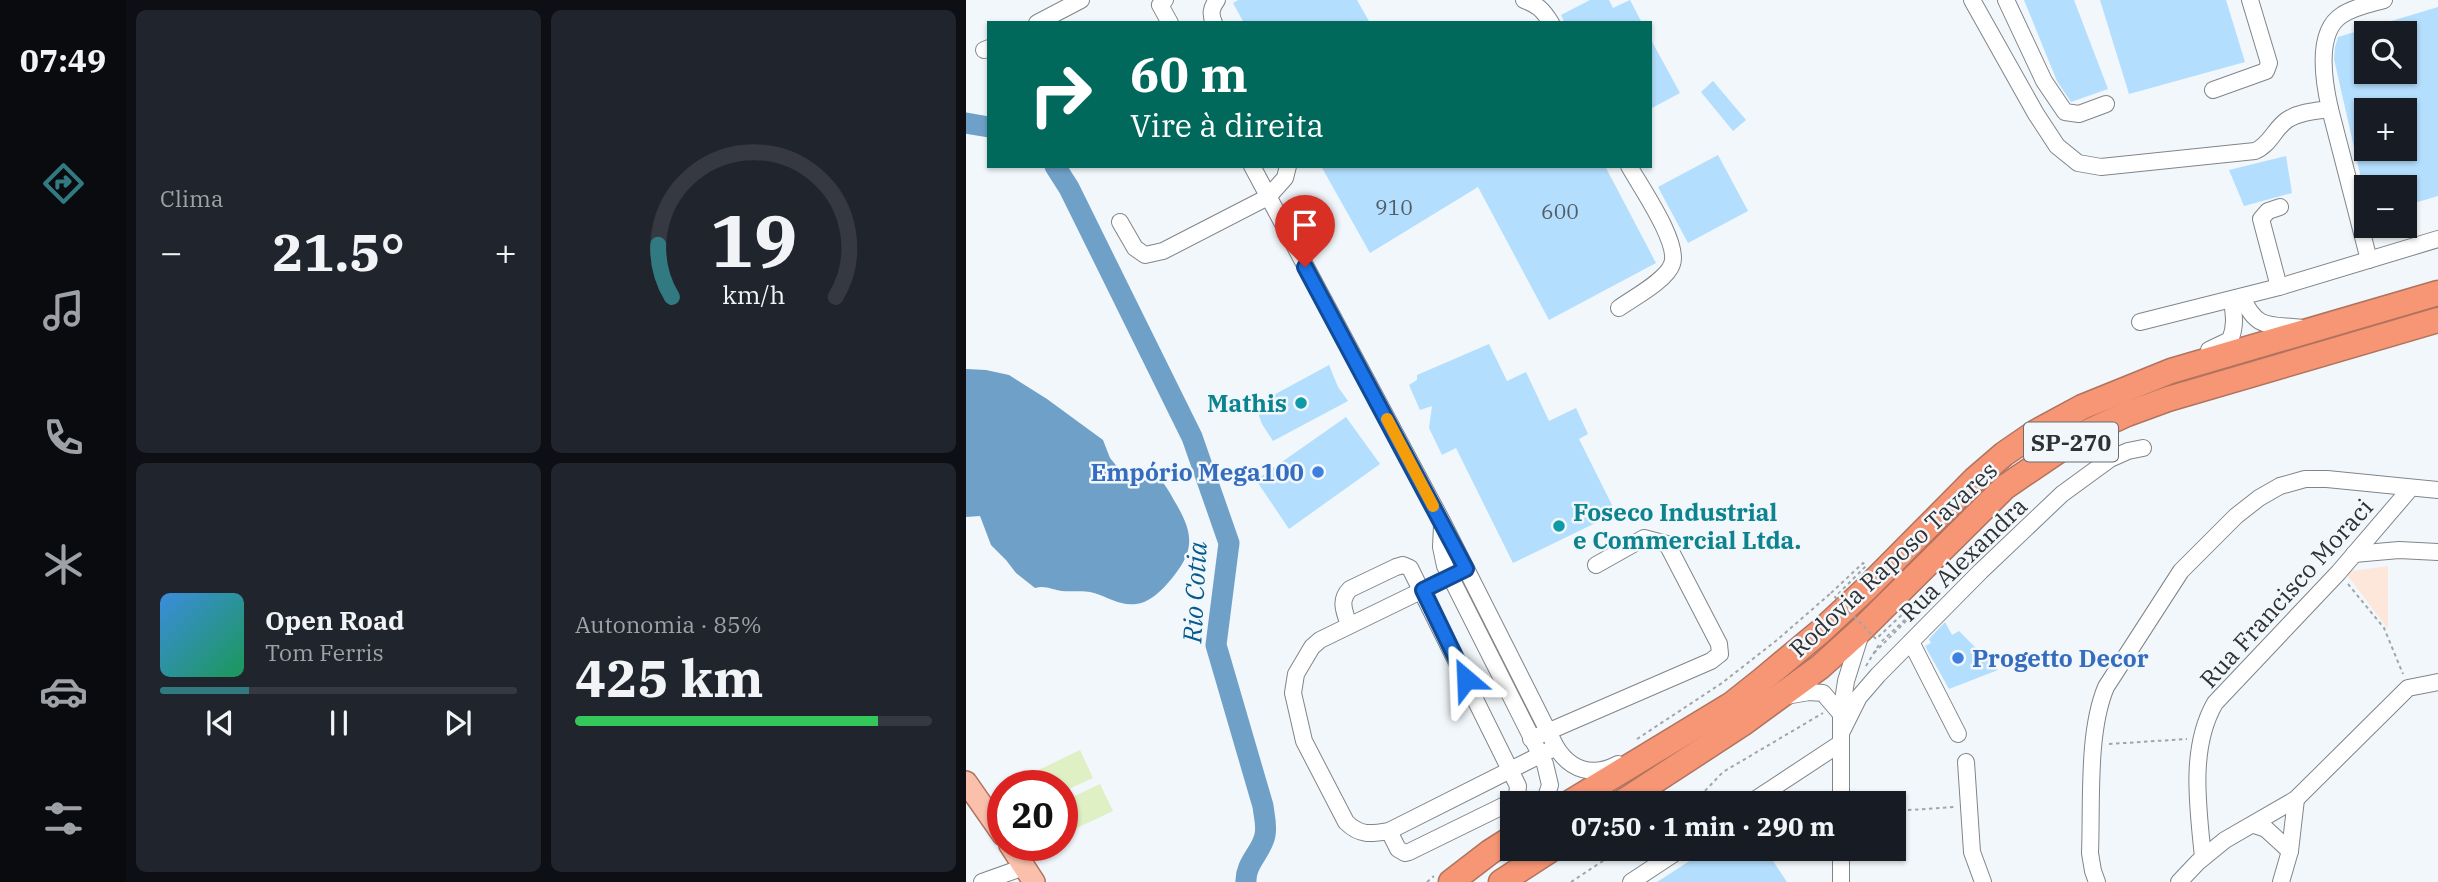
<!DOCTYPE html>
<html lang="pt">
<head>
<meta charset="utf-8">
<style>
  :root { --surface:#171b24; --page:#20242c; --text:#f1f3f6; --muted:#9ea1a6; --line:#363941; --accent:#317a82 }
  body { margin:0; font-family:"IBM Plex Serif",serif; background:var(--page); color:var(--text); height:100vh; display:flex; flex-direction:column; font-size:26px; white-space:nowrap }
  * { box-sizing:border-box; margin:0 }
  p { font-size:23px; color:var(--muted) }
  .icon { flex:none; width:38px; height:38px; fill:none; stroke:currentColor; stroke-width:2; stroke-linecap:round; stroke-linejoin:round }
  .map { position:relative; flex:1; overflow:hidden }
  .side { display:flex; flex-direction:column; gap:10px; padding:10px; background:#0d0f14; width:840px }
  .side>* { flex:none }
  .hud { position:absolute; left:21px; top:21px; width:665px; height:147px; border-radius:0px; box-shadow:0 2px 5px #0004; background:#00695c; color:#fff; overflow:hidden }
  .controls { position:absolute; left:1388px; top:21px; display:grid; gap:14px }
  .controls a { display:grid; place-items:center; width:63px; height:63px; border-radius:0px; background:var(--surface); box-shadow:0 2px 5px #0004; font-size:35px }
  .speed { position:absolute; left:21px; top:770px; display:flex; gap:14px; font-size:35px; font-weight:700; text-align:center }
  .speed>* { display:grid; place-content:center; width:91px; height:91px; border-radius:50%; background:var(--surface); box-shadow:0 2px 5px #0004; line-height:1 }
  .speed .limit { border:10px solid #d22; background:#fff; color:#111 }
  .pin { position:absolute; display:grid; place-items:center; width:60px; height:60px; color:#fff; margin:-72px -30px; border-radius:50% 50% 50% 0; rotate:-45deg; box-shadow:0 0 7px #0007 }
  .pin .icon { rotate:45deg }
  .me { position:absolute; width:77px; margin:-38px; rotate:334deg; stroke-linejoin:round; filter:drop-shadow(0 0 5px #0008) }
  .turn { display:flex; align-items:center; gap:24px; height:147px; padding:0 28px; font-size:32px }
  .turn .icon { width:91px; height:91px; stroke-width:2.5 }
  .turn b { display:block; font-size:49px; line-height:60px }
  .big { font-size:52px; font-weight:700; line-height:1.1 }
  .side .card { flex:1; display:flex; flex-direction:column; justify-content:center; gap:10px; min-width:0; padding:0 24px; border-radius:10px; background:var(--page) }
  .side .dial { align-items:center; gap:0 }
  .dial svg { height:182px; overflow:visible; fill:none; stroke:var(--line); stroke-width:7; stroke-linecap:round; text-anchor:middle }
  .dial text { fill:var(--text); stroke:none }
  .song { display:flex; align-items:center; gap:21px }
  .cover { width:84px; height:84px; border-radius:10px; background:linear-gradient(135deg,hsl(210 70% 55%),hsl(150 70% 35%)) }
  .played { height:7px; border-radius:4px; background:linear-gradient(90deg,var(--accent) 25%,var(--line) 25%) }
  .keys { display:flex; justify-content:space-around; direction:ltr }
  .heat { display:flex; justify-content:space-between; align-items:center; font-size:38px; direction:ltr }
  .charge { height:10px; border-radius:5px; background:linear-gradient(90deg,#34c759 85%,var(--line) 0) }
  .side .tiles { flex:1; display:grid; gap:10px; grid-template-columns:repeat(2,1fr) }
  .trip { position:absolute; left:534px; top:791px; width:406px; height:70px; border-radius:0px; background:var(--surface); box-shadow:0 2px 5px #0004; font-weight:700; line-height:70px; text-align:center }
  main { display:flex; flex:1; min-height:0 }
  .dock { display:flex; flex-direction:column; width:126px; justify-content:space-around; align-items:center; background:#090b0e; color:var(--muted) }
  .dock .icon { width:49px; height:49px }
  .dock .selected { color:var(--accent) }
  .dock b { font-size:32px; color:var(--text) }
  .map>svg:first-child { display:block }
</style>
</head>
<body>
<main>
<nav class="dock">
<b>07:49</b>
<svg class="icon selected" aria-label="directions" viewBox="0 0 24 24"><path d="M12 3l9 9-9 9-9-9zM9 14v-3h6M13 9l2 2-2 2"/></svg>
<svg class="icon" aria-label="music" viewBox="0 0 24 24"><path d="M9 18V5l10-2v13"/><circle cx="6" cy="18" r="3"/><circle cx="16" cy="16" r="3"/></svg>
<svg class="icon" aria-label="phone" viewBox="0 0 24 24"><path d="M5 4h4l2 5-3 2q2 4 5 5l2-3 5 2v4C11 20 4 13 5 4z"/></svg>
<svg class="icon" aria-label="climate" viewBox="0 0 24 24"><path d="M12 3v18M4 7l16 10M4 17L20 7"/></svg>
<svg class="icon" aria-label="car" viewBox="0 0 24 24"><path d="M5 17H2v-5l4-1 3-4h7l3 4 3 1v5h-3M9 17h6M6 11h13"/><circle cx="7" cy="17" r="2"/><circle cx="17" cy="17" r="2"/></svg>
<svg class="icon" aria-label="filters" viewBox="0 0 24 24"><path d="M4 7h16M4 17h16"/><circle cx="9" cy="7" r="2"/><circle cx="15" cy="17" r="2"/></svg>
</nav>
<section class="side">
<div class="tiles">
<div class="card"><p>Clima</p>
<div class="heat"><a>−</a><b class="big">21.5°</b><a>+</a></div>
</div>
<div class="card dial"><svg viewBox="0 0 100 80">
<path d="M14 69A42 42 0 1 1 86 69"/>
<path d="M14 69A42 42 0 0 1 8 46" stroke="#317a82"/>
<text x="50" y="56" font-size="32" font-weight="700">19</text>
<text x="50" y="72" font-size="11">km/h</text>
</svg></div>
<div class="card">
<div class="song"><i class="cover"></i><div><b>Open Road</b><p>Tom Ferris</p></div></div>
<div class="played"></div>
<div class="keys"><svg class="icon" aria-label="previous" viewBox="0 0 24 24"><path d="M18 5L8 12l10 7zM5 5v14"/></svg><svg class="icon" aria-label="pause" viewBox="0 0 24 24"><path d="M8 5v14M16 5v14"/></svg><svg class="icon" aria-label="next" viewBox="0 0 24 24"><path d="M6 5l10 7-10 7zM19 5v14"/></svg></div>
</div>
<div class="card"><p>Autonomia · 85%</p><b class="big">425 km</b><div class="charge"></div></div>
</div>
</section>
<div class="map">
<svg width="1472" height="882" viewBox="0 0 1472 882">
  <rect width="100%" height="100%" fill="#f1f7fb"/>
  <path fill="#fde6da" d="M 1422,566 L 1422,629 L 1379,572 Z"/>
  <g fill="#dff0c4">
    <path d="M 114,750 L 127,778 L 96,792 L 96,786 L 62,786 L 58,777 Z"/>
    <path d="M 134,784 L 147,811 L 96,835 L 96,802 Z"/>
  </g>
  <path fill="#6fa0c7" d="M 0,369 L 20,370 L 43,375 L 81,399 L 137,440 L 144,458 L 158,475 L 186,472 C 197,480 203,491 209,502 C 230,537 228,553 201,584 C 193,593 182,603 170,604 C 154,606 142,597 128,593 C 117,590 106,592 96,591 C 86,590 80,585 69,588 L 50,573 L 40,560 L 25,545 L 14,516 L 0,517 Z"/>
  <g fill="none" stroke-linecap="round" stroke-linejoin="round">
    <g stroke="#6fa0c7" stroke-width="21">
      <path d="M 0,123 L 23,127"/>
      <path d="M 89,166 L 103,188 L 226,437 L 263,543 L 250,645 L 297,806 C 298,815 301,826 299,835 C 296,852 279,863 280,882"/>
    </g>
  </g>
  <g fill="#b4defd" fill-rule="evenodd">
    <path d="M 272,0 L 391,0 L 404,23 L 278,23 L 267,3 Z"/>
    <path d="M 624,0 L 643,0 L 647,8 L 664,0 L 676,23 L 599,23 L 595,15 Z"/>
    <path d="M 1058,0 L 1108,0 L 1142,89 L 1105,102 L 1091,81 Z"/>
    <path d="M 1134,0 L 1260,0 L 1279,62 L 1163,94 Z"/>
    <path d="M 1472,7 L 1472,196 L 1438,206 L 1438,187 L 1397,187 L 1368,59 L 1369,47 L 1372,37 ZM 1400,33 L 1438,33 L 1438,72 L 1400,72 ZM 1400,110 L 1438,110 L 1438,149 L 1400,149 Z"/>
    <path d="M 684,38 L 714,93 L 684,109 Z"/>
    <path d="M 747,81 L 780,120 L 767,131 L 735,92 Z"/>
    <path d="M 752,155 L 782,211 L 722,243 L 692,187 Z"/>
    <path d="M 1320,156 L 1326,193 L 1278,206 L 1263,170 Z"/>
    <path d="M 355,166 L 639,166 L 690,263 L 583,320 L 512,187 L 404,253 Z"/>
    <path d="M 523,344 L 541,381 L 560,372 L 583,421 L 610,408 L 622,434 L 613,439 L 650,513 L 547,563 L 490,448 L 476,455 L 463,428 L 466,406 L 454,410 L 443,385 L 451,380 L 451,375 Z"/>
    <path d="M 363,365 L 372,387 L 382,401 L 307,441 L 296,424 L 289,405 Z"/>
    <path d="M 380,417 L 414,464 L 323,529 L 290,480 Z"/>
    <path d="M 979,622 L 986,635 L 993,631 L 1032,670 L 983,689 L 959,646 L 965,643 L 963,639 Z"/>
    <path d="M 742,849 L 799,849 L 821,882 L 691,882 Z"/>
  </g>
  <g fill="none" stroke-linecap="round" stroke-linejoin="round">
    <defs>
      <g id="minor">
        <path d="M 199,0 L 194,5 L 204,23"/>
        <path d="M 558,0 C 572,5 577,10 585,23"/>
        <path d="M 1006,0 L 1070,114 L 1091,146 L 1112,163 L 1135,167 L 1289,151 C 1304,145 1308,129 1321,120 C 1333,112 1349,111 1364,109 C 1358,83 1349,32 1376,15 C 1388,7 1404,4 1418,0"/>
        <path d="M 1040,0 L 1078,81 L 1099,112 L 1113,114 L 1140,104"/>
        <path d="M 71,23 L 115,0"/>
        <path d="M 248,23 C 244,14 245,8 251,0"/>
        <path d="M 18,50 L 23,48"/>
        <path d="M 1247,90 L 1300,71 L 1303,63 L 1284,0"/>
        <path d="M 1364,109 L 1403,260"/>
        <path d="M 286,166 L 477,523 L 590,747 C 605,771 627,777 652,764"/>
        <path d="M 154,222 L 169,248 L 179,255 L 197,251 L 302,197 L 319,178 L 322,166"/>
        <path d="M 1313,287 L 1472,239"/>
        <path d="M 1276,297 C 1291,331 1304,324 1336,328"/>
        <path d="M 653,308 C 667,298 701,280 706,264 C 714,243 674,186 663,166"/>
        <path d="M 1174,322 L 1313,287 L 1295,219 L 1302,211 L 1314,207"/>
        <path d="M 1243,350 L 1264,340 C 1270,326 1268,315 1266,300"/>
        <path d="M 476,526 L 475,547 L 479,566 L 579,764 L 584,785 L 578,803"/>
        <path d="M 1388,554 L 1433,550 L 1472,552"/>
        <path d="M 500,569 L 354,640 L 346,647 L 330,674 L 327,693 L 338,741 L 380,822 C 394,836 405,834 423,831 L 590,747"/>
        <path d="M 383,625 C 378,611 373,600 384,589 L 430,567 L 437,565 L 444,568 L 552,786 L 551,796 L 545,802 L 443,852 L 439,853 L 432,849 L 423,831"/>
        <path d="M 945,642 L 992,734"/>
        <path d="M 820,696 L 843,692 L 857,693 L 875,714"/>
        <path d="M 875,733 L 893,697 L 912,675 L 1015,571 L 1096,494 L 1144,459 L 1162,451 L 1177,448"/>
        <path d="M 565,739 L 745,661 L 754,654 L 753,644 L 701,544 L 678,538 L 630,565"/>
        <path d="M 1000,762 L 1006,852 L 1017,882"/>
        <path d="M 784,803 L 875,743"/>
        <path d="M 875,803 L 875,714 L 880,681 L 895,633"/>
        <path d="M 1288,825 L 1300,829 L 1324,851 L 1330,799"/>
        <path d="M 875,849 L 875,882"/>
        <path d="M 1237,857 C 1232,807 1223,748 1249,703 L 1372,573 L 1444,489"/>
        <path d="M 16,882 L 58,867"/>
        <path d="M 665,882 L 715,849"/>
        <path d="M 1131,882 L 1127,871 L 1124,853 C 1126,803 1121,732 1140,687 L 1215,571 L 1270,516 L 1293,498 L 1314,486 L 1339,479 L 1361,479 L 1472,490"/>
        <path d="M 1213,882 L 1232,862 L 1259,840 L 1330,799 L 1442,688 L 1472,682"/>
        <path d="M 1315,882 L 1324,851"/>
      </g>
      <g id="major">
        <path d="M 0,782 L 37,835"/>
        <path d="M 44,845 L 68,882"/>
      </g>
      <g id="highway">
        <path d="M 603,803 L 766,704 L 795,681 L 855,631 L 900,589 L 1009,479 L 1038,454 L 1070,432 L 1116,407 L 1205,371 L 1472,293"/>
        <path d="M 655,803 L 776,724 L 854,667 L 896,629 L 1039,487 L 1117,434 L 1161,414 L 1202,399 L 1472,320"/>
        <path d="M 485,882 L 524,852 L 546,838"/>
        <path d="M 535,882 L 586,849"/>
      </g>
    </defs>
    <use href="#minor" stroke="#808589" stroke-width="18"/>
    <use href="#major" stroke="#b0735e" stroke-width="24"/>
    <use href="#highway" stroke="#b0735e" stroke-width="27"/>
    <g stroke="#a1a6a9" stroke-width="2" stroke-dasharray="3.5 3.5" stroke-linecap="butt">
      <path d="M 1382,584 L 1418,628 L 1437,674"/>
      <path d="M 908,653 L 948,613 L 965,588"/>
      <path d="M 900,666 L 914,643"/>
      <path d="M 671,739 L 756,683 L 811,640 L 865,593"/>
      <path d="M 1143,744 L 1221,739"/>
      <path d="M 722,803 L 736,794 L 757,772 L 857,713"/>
      <path d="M 928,811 L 989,807"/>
      <path d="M 461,882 L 468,876"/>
      <path d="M 605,882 L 655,849"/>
    </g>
    <use href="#minor" stroke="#fff" stroke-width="16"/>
    <use href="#major" stroke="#fac0ac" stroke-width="21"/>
    <use href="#highway" stroke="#f69675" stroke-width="24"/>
    <path stroke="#a1a6a9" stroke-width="2" stroke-dasharray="3.5 3.5" stroke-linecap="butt" d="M 865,593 L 897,563 L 900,566 L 869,597 L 910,639 L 942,609 L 946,613 L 914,643"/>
  </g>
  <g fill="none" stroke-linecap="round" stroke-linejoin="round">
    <defs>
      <path id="route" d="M 339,267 L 500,569 L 457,590 L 500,679"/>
    </defs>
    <use href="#route" stroke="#114b97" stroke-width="18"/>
    <use href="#route" stroke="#1a73e8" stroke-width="12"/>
    <path stroke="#f59e0b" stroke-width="12" d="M 421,419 L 467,506"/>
  </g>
  <g fill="#0f9aa8" stroke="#f1f7fb" stroke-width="2.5">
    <circle cx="335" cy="403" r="7"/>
    <circle cx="593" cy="526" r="7"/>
  </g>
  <g fill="#3f7fe0" stroke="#f1f7fb" stroke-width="2.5">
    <circle cx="352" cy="472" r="7"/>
    <circle cx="992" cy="658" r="7"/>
  </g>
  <g text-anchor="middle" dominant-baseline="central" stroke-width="5" stroke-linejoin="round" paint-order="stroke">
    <g font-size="21" fill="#505c66">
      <text x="428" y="207">910</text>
      <text x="594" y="211">600</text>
    </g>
    <rect fill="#f1f7fb" stroke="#696c6f" stroke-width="2" x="1058" y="422.5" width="94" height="39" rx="5"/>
    <g font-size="23" font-weight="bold" fill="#2f3133">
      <text x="1105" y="442">SP-270</text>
    </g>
    <g font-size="24" font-weight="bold" fill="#0d838f" stroke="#f1f7fb" text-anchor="end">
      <text x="321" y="403">Mathis</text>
      <text x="607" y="512" text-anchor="start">Foseco Industrial<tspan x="607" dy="28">e Commercial Ltda.</tspan></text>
    </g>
    <g font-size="24" font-weight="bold" fill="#366cbe" stroke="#f1f7fb" text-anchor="end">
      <text x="338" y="472">Empório Mega100</text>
      <text x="1006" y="658" text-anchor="start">Progetto Decor</text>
    </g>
    <g font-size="24" fill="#2f3133" stroke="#f1f7fb">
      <text transform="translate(927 559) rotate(-43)">Rodovia Raposo Tavares</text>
      <text transform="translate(997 559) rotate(-44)">Rua Alexandra</text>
      <text transform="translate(1320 593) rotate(-48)">Rua Francisco Moraci</text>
    </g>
    <g font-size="26" font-style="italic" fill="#045b8c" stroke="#f1f7fb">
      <text transform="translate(228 592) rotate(-87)">Rio Cotia</text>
    </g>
  </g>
</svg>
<div class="controls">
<a><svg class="icon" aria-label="search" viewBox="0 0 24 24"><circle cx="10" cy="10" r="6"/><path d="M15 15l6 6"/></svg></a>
<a>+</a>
<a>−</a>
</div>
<div class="speed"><div class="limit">20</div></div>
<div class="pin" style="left:339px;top:267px;background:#d93025"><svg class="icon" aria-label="arrive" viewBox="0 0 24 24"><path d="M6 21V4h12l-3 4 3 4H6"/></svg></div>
<svg class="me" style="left:500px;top:679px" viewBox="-20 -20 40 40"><path d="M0-17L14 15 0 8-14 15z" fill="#1a73e8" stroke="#fff" stroke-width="4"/></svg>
<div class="trip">07:50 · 1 min · 290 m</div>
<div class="hud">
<div class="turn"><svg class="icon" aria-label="right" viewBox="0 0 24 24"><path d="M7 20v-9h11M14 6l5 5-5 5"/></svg><div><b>60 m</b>Vire à direita</div></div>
</div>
</div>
</main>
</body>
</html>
